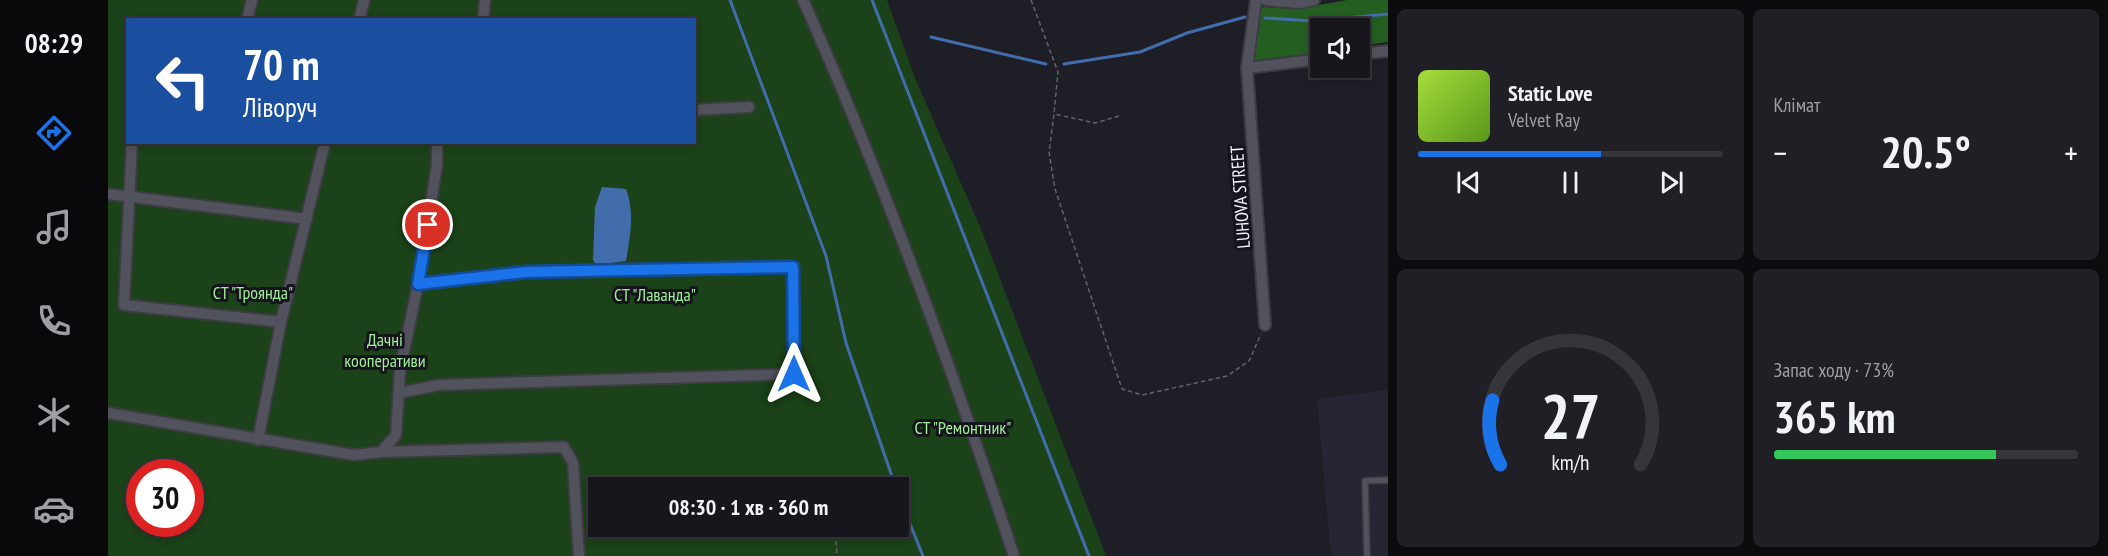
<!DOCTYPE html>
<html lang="uk">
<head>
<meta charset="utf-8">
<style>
  :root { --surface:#16161c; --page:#1f1f25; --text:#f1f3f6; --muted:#9e9fa3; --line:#35353b; --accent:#1a73e8 }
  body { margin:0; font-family:"PT Sans Narrow",sans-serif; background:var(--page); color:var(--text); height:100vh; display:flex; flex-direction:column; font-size:22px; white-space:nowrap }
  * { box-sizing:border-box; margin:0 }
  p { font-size:20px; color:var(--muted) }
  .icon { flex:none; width:33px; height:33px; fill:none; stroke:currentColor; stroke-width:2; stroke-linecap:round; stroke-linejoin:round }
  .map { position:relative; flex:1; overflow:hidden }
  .drawer { display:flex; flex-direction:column; gap:9px; padding:9px; background:#0c0c0f; width:720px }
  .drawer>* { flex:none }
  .guide { position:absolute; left:18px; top:18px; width:570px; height:126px; border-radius:0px; box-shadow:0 3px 9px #0003,0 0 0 2px var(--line); background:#1a4fa0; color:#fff; overflow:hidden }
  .buttons { position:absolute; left:1202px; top:18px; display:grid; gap:12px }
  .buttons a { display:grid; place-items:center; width:60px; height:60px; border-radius:0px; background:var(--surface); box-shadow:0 3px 9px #0003,0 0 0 2px var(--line); font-size:30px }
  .speed { position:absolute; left:18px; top:459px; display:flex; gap:12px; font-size:30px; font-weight:700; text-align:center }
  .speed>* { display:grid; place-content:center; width:78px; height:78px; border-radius:50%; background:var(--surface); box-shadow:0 3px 9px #0003,0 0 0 2px var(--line); line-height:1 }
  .speed .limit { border:9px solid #d22; background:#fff; color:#111 }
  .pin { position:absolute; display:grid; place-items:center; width:51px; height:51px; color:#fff; margin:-26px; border:3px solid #fff; border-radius:50%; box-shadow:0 2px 6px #0007 }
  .me { position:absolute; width:66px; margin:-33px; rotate:0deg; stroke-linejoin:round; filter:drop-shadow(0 0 4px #0008) }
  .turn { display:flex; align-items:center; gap:21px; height:126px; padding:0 18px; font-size:27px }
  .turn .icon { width:78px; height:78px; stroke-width:2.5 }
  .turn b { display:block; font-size:42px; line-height:51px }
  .big { font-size:45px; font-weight:700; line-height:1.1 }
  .drawer .card { flex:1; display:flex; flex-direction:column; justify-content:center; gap:9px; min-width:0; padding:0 21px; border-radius:9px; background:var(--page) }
  .drawer .dial { align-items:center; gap:0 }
  .dial svg { height:156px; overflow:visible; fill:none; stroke:var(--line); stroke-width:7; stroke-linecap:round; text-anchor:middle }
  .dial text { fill:var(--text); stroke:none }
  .song { display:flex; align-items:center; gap:18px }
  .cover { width:72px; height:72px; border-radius:9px; background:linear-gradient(135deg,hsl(80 70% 55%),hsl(90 70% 35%)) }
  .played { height:6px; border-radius:3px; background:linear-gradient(90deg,var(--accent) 60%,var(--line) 60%) }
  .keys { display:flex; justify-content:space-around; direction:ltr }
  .heat { display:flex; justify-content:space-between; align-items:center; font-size:33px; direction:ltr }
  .charge { height:9px; border-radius:4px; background:linear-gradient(90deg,#34c759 73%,var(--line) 0) }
  .drawer .tiles { flex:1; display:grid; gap:9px; grid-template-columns:repeat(2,1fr) }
  .trip { position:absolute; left:480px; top:477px; width:321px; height:60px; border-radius:0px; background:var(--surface); box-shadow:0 3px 9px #0003,0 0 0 2px var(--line); font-weight:700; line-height:60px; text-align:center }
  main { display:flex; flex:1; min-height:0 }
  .dock { display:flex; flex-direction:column; width:108px; justify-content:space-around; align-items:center; background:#09090b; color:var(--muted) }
  .dock .icon { width:42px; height:42px }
  .dock .on { color:var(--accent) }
  .dock b { font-size:27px; color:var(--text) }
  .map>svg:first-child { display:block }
</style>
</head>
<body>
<main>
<nav class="dock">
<b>08:29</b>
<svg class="icon on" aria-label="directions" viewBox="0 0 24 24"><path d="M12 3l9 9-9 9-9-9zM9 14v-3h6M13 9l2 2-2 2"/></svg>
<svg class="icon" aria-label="music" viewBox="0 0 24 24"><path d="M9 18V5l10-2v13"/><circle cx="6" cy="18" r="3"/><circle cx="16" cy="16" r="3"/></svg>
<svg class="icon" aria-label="phone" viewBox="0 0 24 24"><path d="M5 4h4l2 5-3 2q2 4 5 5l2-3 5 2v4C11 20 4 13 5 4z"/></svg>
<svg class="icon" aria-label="climate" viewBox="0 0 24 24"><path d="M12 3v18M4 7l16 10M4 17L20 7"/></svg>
<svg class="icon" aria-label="car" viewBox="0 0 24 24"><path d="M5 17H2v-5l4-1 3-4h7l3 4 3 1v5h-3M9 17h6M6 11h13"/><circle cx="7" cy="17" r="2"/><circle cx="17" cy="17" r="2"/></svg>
</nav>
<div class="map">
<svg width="1280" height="556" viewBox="0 0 1280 556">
  <rect width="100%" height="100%" fill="#1e1e26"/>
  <path fill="#262533" d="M 1280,390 L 1280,556 L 1223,556 L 1209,399 Z"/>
  <path fill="#1b4218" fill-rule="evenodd" d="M 0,0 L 779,0 L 807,78 L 873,229 L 998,556 L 0,556 ZM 20,20 L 586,20 L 586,142 L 20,142 ZM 32,472 L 82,472 L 82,524 L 32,524 ZM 490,488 L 790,488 L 790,526 L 490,526 Z"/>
  <path fill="#245e20" d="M 1239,0 L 1280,0 L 1280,42 L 1251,46 L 1251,28 L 1212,28 L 1212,52 L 1145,62 L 1154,7 L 1189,9 Z"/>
  <path fill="#416dad" d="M 494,187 L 518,189 C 527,212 522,237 518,261 L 488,265 L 485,260 L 487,207 Z"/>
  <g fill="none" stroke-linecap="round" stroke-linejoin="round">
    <g stroke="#416dad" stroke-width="3">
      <path d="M 622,0 L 718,256 L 738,343 L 788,488"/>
      <path d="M 764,0 L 981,556"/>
      <path d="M 1157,18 L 1205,21 L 1280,14"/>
      <path d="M 823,37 L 938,64"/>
      <path d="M 956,64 L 1032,52 L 1079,33 L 1137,17"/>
      <path d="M 790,494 L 815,556"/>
    </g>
    <defs>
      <path id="lane" d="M 1259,556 L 1257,481 L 1280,480"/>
      <g id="street">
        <path d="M 695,0 C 776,181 844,368 906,556"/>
        <path d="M 1148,0 L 1139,68 L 1212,59"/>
        <path d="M 1158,0 L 1191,3 L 1206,0"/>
        <path d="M 139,20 L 144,0"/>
        <path d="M 251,20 L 256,1"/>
        <path d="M 375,20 L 377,0"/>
        <path d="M 1251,54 L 1280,51"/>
        <path d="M 1139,68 L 1157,325"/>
        <path d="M 586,110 L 641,107"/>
        <path d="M 24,142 L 16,305 L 173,322"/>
        <path d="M 0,194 L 199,219"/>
        <path d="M 291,393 L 330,385 L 686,374 L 685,267 L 418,272 L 310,284"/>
        <path d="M 0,413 L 246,455 L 273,452 L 288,435 L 292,370 L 310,284 L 329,165 L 329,142"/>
        <path d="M 150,440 L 173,322 L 217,142"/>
        <path d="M 273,452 L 456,447 L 465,463 L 471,556"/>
      </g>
    </defs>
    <use href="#lane" stroke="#3c3c42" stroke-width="8"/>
    <use href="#street" stroke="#3c3c42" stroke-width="14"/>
    <g stroke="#63636b" stroke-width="1.5" stroke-dasharray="4.5 3" stroke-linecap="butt">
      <path d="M 923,0 L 950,72 L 946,113"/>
      <path d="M 1011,116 L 987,123 L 946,114 L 941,152 L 947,189 L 1014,389 L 1034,395 L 1119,376 L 1141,361 L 1153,334"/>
      <path d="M 727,526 L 729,556"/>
    </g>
    <use href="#lane" stroke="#52525c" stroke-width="5"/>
    <use href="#street" stroke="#52525c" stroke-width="10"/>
  </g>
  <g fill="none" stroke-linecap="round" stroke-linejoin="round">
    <defs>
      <path id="route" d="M 320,225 L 310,284 L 418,272 L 685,267 L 686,374"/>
    </defs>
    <use href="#route" stroke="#114b97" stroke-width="15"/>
    <use href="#route" stroke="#1a73e8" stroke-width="10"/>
  </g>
  <g text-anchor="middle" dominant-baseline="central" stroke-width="6" stroke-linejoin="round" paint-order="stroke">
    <g font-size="18" fill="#f3f3f9" stroke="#15141c">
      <text transform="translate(1132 197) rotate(-94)">LUHOVA STREET</text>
    </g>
    <g font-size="18" fill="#9fef97" stroke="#15141c">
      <text x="145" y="292">СТ "Троянда"</text>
      <text x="547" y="294">СТ "Лаванда"</text>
      <text x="277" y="339">Дачні<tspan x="277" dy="21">кооперативи</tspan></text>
      <text x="855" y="427">СТ "Ремонтник"</text>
    </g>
  </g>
</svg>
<div class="buttons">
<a><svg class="icon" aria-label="sound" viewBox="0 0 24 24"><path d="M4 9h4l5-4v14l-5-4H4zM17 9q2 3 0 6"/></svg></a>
</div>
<div class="speed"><div class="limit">30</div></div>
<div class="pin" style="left:320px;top:225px;background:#d93025"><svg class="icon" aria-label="arrive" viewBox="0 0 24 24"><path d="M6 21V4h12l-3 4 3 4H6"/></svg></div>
<svg class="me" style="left:686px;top:374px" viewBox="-20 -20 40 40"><path d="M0-17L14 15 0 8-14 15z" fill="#1a73e8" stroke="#fff" stroke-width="4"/></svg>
<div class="trip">08:30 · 1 хв · 360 m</div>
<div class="guide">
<div class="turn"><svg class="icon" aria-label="left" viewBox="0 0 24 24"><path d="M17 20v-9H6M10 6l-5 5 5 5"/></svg><div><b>70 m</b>Ліворуч</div></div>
</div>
</div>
<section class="drawer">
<div class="tiles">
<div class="card">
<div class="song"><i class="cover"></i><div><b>Static Love</b><p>Velvet Ray</p></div></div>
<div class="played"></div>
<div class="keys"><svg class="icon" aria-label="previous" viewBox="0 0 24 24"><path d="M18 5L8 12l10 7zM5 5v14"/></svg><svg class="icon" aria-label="pause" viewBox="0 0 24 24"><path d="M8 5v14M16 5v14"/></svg><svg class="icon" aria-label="next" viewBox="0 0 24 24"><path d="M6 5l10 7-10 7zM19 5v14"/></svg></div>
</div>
<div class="card"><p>Клімат</p>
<div class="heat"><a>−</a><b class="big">20.5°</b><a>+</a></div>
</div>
<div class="card dial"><svg viewBox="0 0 100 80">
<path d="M14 69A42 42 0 1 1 86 69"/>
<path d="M14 69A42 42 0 0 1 10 36" stroke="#1a73e8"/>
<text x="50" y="56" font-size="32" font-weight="700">27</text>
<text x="50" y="72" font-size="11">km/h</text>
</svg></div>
<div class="card"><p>Запас ходу · 73%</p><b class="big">365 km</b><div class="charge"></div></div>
</div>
</section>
</main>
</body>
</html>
